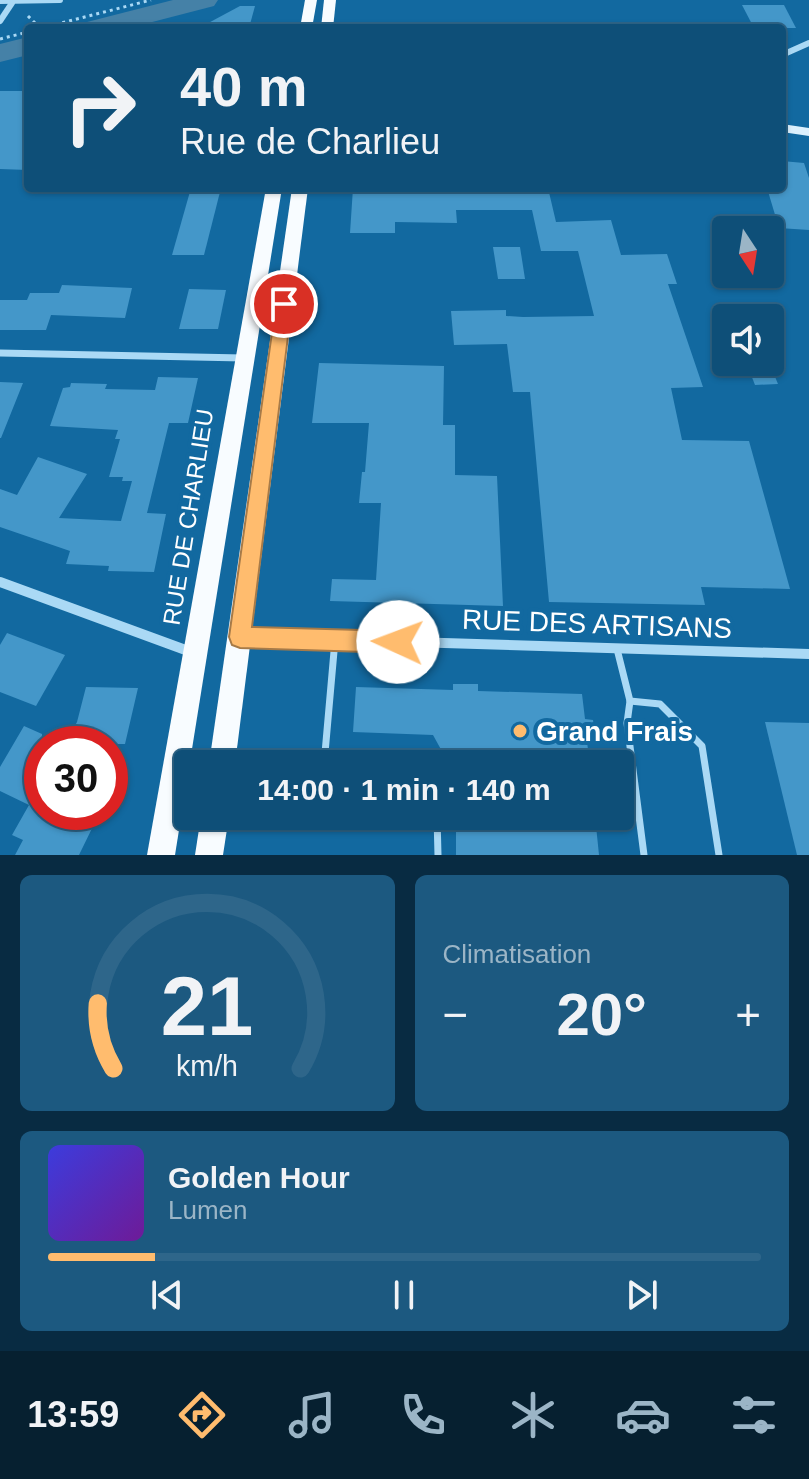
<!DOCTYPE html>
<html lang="fr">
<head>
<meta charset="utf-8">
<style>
  :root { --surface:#0e4f78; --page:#1c5980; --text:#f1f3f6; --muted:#9bb5c6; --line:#2e668a; --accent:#ffbc6e }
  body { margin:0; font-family:Helvetica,sans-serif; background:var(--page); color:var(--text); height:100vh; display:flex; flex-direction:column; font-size:30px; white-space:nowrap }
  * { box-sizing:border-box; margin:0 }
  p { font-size:26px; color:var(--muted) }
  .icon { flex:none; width:44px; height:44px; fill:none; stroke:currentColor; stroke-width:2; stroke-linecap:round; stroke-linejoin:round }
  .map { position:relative; height:855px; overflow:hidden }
  .drawer { display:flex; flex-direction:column; gap:20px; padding:20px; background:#082b42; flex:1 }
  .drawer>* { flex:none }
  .top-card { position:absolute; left:24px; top:24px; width:762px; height:168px; border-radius:8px; box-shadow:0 2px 6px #0004,0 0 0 2px var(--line); background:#0e4f78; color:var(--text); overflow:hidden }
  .needle { width:52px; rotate:168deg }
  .fabs { position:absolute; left:712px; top:216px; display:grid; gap:16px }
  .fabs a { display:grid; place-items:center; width:72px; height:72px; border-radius:8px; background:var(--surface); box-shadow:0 2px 6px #0004,0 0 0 2px var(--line); font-size:40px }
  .speed { position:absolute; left:24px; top:726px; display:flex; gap:16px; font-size:40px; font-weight:700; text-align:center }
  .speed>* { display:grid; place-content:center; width:104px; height:104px; border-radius:50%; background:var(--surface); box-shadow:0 2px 6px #0004,0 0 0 2px var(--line); line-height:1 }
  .speed .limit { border:12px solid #d22; background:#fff; color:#111 }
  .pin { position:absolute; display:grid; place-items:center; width:68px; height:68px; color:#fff; margin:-34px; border:4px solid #fff; border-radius:50%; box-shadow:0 2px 8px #0007 }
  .me { position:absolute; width:88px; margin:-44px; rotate:272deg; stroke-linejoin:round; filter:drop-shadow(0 0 6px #0008) }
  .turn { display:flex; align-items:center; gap:28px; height:168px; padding:0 24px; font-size:36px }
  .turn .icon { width:104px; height:104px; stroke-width:2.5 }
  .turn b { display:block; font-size:56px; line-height:68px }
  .big { font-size:60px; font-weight:600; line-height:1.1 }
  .drawer .widget { flex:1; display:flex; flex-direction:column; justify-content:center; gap:12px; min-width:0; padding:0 28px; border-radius:12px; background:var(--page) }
  .drawer .dial { align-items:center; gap:0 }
  .dial svg { height:208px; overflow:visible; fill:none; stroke:var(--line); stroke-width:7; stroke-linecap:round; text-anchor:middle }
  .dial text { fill:var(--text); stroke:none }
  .song { display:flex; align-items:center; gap:24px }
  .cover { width:96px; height:96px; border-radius:12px; background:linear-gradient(135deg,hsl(240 70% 55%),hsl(280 70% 35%)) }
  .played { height:8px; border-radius:4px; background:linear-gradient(90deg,var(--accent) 15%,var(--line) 15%) }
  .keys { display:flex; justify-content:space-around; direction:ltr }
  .heat { display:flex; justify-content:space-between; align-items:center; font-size:44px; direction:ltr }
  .drawer .tiles { flex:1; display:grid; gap:20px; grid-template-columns:1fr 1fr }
  .widget:last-child { grid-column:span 2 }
  .trip { position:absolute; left:174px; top:750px; width:460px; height:80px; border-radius:8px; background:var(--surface); box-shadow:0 2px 6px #0004,0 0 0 2px var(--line); font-weight:600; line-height:80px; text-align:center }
  .tab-bar { display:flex; height:128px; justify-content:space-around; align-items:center; background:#062030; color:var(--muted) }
  .tab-bar .icon { width:56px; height:56px }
  .tab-bar .selected { color:var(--accent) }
  .tab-bar b { font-size:36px; color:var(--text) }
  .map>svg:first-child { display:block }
</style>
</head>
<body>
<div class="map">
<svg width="809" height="855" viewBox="0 0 809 855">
  <rect width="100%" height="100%" fill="#1269a0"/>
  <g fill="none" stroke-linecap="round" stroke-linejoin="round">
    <g fill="#4581a7" fill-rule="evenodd">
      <path d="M 173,0 L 218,0 L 214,6 L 129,28 L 83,28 L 87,22 Z"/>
      <path d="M 28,37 L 28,55 L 0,62 L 0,44 Z"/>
    </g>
  </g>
  <g fill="#4497c9">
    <path d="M 742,5 L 784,5 L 796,28 L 754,28 Z"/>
    <path d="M 240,6 L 255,6 L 249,28 L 199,28 Z"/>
    <path d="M 0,91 L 28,91 L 28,170 L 0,169 Z"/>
    <path d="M 782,161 L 804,163 L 809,178 L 809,230 L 779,228 L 767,188 L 782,188 Z"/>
    <path d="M 191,188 L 221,188 L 204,255 L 172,255 Z"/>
    <path d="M 353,188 L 548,188 L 556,222 L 611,220 L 621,255 L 667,254 L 677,284 L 668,284 L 703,387 L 671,388 L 682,440 L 749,441 L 790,589 L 701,587 L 705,605 L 549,602 L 530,392 L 513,392 L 507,344 L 454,345 L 451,311 L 506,310 L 506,316 L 523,317 L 594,316 L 578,251 L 541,251 L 532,210 L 456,210 L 457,223 L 395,222 L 395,233 L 350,233 Z"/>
    <path d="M 493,247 L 520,247 L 525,279 L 498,279 Z"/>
    <path d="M 62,285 L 132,288 L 125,318 L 51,315 L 46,330 L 0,330 L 0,300 L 27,300 L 30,293 L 59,293 Z"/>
    <path d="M 189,289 L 226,290 L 218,329 L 179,329 Z"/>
    <path d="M 746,362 L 769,362 L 778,384 L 755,385 Z"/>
    <path d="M 319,363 L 444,366 L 443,425 L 455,425 L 455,475 L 497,476 L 503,606 L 330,601 L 332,579 L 376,580 L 381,503 L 359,503 L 362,472 L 365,472 L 369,423 L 312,423 Z"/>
    <path d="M 158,377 L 198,378 L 188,423 L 169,423 L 147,513 L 166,514 L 154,572 L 108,571 L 109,566 L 66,564 L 70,551 L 0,527 L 0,489 L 17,495 L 38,457 L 87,474 L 59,518 L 121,521 L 132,481 L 122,481 L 123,477 L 109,477 L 120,439 L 115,439 L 118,430 L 50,426 L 63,388 L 70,387 L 71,383 L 107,384 L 105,389 L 155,390 Z"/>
    <path d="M 0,382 L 23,383 L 1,438 L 0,438 Z"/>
    <path d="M 7,633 L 65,655 L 36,706 L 0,692 L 0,645 Z"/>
    <path d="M 453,684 L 478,684 L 478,691 L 582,694 L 585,719 L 593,720 L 596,742 L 587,742 L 590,764 L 449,764 L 433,735 L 353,732 L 356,687 L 453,690 Z"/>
    <path d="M 86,687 L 138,688 L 125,744 L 65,744 L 77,722 Z"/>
    <path d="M 765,722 L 809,723 L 809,855 L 797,855 Z"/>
    <path d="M 24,726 L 42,734 L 42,812 L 100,812 L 79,855 L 15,855 L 23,840 L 12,835 L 29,805 L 0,791 L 0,767 Z"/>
    <path d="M 456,816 L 595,816 L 599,855 L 456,855 Z"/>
  </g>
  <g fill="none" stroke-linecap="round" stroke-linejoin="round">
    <g stroke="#aad9f5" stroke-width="3" stroke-dasharray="3 4" stroke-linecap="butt">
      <path d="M 28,16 L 40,28"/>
      <path d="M 42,28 L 151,0"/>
      <path d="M 0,39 L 28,32"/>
    </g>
    <g stroke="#aad9f5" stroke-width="7">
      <path d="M 335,640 L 325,753 L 417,756 L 423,764"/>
      <path d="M 617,649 L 630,701 L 660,704 L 702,746 L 719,855"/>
      <path d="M 630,701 L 627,723 L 644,855"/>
      <path d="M 437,816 L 438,855"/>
    </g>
    <g stroke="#aad9f5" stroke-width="6">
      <path d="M 0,1 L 60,0"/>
      <path d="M 0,21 L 12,3"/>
      <path d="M 782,55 L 809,43"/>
    </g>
    <path stroke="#aad9f5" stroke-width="7" d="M 0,353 L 243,358"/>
    <g stroke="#aad9f5" stroke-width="10">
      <path d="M 0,582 L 191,652"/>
      <path d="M 242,637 L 809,654"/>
    </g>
    <path fill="#dbf0fd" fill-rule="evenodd" d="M 782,124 L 809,128 L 809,136 L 782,132 Z"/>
    <g fill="#f8fcff" fill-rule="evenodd">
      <path d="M 305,0 L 317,0 L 312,28 L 300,28 Z"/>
      <path d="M 324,0 L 336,0 L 333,28 L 321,28 Z"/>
      <path d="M 266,188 L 282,188 L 175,855 L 147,855 Z"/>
      <path d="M 292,188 L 308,188 L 235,764 L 209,764 Z"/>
      <path d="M 201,816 L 229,816 L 223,855 L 195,855 Z"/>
    </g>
  </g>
  <path fill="#ffbc6e" stroke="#a67a48" stroke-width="2" d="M 284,297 L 292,304 L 252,627 L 398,631 L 405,634 L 409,642 L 405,650 L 398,653 L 240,648 L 232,645 L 229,637 L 276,304 Z"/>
  <circle fill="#ffbc6e" stroke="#1269a0" stroke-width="3" cx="520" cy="731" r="8"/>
  <g text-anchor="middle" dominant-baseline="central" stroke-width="8" stroke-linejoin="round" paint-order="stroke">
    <g font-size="24" fill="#fff" stroke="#1269a0">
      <text transform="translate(188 517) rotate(-81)">RUE DE CHARLIEU</text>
    </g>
    <g font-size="28" fill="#fff" stroke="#1269a0">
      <text transform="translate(597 624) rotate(2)">RUE DES ARTISANS</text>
    </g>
    <g font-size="28" font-weight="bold" fill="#fff" stroke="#1269a0" text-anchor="start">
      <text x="536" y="731">Grand Frais</text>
    </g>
  </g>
</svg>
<div class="fabs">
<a><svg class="needle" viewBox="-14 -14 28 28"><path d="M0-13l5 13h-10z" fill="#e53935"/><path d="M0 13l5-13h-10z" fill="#9bb5c6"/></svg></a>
<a><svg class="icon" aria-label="sound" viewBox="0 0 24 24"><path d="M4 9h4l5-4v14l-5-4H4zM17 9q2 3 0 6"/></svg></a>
</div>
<div class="speed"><div class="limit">30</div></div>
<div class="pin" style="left:284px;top:304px;background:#d93025"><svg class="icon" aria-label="arrive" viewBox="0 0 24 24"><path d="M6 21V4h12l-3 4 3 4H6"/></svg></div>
<svg class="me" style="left:398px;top:642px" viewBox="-20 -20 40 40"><circle r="19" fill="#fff"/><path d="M0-13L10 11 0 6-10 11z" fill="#ffbc6e"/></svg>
<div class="trip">14:00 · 1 min · 140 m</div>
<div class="top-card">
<div class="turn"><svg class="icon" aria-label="right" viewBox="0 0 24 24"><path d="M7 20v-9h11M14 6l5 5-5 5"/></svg><div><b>40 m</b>Rue de Charlieu</div></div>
</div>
</div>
<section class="drawer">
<div class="tiles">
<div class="widget dial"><svg viewBox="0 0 100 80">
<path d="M14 69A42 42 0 1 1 86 69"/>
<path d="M14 69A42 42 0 0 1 8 44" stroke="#ffbc6e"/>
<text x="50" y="56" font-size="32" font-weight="700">21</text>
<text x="50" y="72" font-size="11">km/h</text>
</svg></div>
<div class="widget"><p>Climatisation</p>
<div class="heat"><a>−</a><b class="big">20°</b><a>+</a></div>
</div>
<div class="widget">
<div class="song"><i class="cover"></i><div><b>Golden Hour</b><p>Lumen</p></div></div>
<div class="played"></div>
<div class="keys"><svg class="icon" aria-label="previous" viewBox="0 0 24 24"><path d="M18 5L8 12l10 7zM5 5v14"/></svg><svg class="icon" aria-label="pause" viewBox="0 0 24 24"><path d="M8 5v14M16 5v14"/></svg><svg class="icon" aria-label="next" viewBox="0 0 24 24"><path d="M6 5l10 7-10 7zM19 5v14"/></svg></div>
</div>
</div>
</section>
<nav class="tab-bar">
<b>13:59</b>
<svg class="icon selected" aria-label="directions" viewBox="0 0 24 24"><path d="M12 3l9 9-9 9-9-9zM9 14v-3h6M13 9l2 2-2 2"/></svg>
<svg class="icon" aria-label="music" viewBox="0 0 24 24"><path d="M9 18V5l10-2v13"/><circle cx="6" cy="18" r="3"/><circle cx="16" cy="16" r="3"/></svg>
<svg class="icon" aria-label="phone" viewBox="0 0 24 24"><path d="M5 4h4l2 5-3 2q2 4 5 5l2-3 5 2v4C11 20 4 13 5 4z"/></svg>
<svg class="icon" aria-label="climate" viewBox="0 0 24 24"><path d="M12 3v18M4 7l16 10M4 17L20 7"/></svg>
<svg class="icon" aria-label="car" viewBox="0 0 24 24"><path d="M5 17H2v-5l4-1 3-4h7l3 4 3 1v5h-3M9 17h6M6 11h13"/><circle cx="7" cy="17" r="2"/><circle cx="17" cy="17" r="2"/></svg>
<svg class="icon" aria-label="filters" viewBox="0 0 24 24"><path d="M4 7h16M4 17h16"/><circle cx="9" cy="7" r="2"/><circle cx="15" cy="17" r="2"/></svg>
</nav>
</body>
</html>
